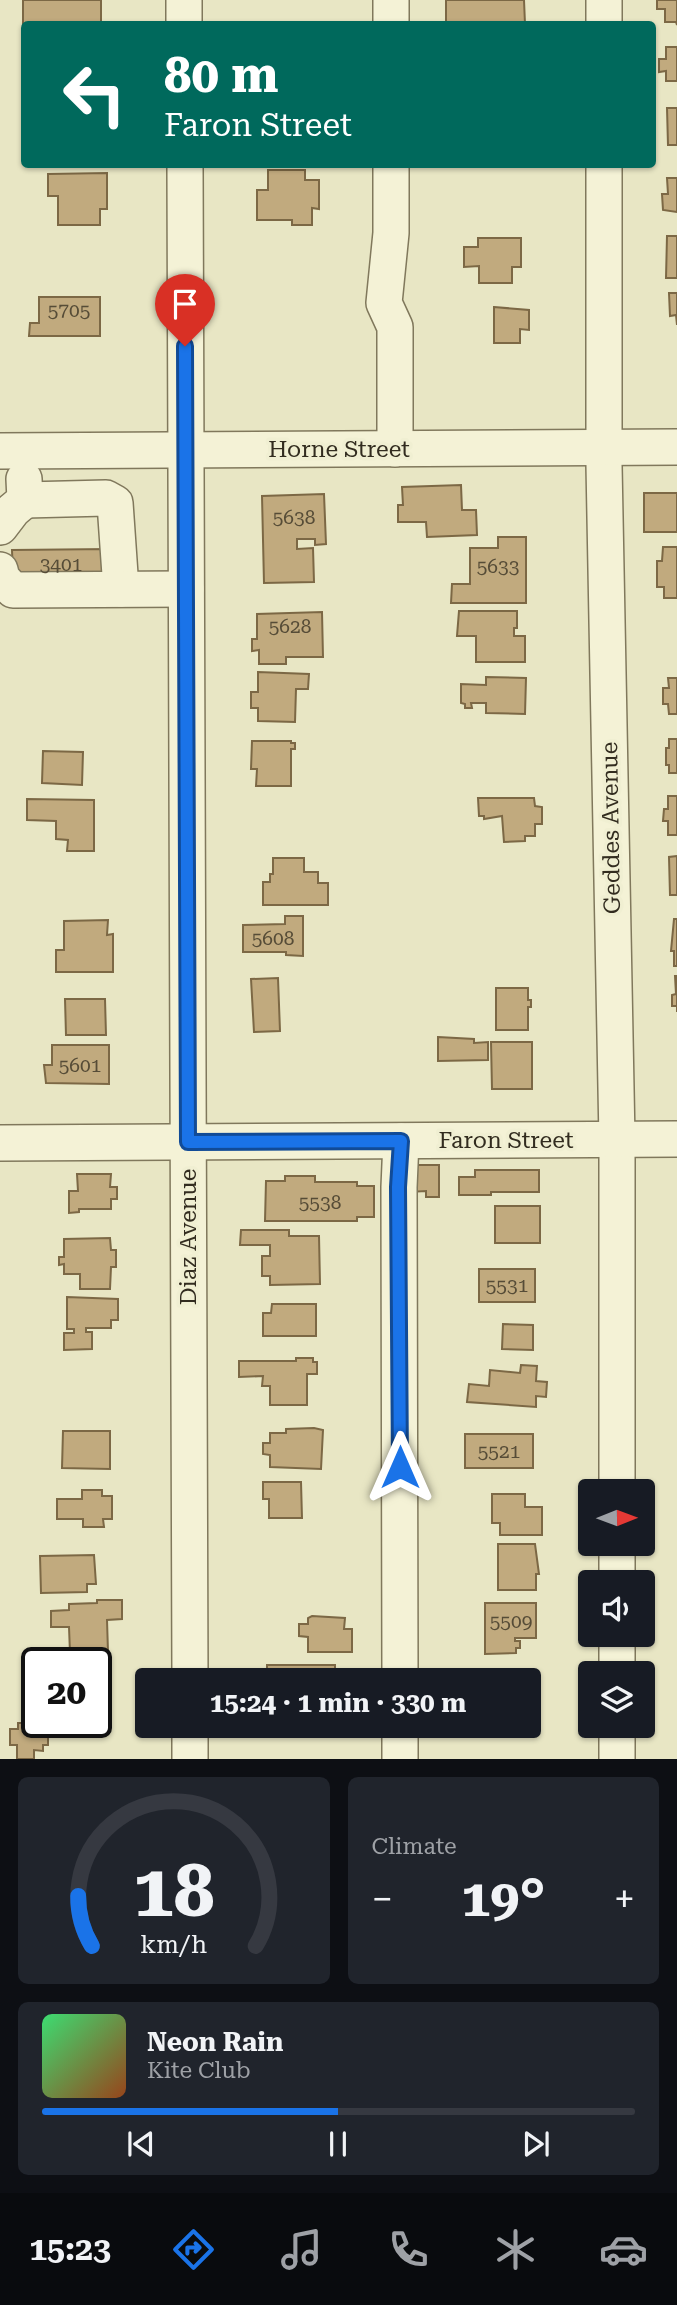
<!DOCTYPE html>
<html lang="en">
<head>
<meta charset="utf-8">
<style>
  :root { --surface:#171b24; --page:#20242c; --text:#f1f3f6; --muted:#9ea1a6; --line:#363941; --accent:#1a73e8 }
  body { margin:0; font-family:"Roboto Serif",serif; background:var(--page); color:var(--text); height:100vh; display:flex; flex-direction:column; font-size:26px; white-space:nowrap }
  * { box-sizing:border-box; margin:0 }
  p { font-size:23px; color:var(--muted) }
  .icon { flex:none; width:38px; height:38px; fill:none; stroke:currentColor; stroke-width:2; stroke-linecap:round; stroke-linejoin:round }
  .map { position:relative; height:1759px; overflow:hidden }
  .details { display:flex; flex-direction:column; gap:18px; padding:18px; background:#0d0f14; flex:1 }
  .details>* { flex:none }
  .hud { position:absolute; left:21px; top:21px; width:635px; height:147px; border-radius:7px; box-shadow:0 2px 5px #0004; background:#00695c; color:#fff; overflow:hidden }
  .needle { width:46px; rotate:89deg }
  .buttons { position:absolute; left:578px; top:1479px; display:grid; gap:14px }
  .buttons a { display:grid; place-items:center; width:77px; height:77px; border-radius:7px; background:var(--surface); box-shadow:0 2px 5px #0004; font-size:35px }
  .speed { position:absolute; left:21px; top:1647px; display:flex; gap:14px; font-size:35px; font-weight:700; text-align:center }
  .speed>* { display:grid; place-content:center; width:91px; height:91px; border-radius:50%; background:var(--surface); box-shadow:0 2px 5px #0004; line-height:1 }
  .speed .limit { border:4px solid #111; border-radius:10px; background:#fff; color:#111 }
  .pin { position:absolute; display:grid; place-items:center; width:60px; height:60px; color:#fff; margin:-72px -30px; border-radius:50% 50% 50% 0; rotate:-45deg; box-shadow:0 0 7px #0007 }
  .pin .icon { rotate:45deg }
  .me { position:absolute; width:77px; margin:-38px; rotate:0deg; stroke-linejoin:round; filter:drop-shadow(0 0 5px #0008) }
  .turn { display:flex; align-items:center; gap:24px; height:147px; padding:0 28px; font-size:32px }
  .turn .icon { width:91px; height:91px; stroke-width:2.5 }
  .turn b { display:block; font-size:49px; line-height:60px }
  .big { font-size:52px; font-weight:700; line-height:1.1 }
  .details .tile { flex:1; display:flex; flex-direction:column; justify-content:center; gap:10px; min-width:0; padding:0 24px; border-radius:10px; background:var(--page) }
  .details .dial { align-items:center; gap:0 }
  .dial svg { height:182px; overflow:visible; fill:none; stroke:var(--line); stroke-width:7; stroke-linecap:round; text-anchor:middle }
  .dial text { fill:var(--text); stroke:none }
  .song { display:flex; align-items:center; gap:21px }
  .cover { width:84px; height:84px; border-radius:10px; background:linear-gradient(135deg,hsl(140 70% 55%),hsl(20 70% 35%)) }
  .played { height:7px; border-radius:4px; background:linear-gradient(90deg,var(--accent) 50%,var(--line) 50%) }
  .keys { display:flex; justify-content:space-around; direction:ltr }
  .heat { display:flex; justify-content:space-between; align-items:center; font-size:38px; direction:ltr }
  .details .tiles { flex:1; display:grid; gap:18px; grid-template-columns:1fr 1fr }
  .tile:last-child { grid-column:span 2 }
  .trip { position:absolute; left:135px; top:1668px; width:406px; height:70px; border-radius:7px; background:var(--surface); box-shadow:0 2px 5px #0004; font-weight:700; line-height:70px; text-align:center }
  .tab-bar { display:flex; height:112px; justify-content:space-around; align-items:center; background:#090b0e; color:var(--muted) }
  .tab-bar .icon { width:49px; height:49px }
  .tab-bar .on { color:var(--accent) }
  .tab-bar b { font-size:32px; color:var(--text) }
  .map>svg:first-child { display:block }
</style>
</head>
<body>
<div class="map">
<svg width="677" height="1759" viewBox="0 0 677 1759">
  <rect width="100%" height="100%" fill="#e8e6c4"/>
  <g fill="#c1aa7e" stroke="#7c6845" stroke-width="2">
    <path d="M 23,0 L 101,0 L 101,24 L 24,24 L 23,33 Z"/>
    <path d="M 446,0 L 524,0 L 525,24 L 451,24 L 451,22 L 446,22 Z"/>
    <path d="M 657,0 L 677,0 L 677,25 L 676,22 L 665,22 L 665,9 L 657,9 Z"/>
    <path d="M 666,47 L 677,47 L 677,81 L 666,81 L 666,71 L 659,72 L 659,59 L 666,59 Z"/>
    <path d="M 667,108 L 677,108 L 677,145 L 668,145 Z"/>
    <path d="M 268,170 L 305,170 L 305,180 L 319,180 L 319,209 L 312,208 L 312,225 L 292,225 L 292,220 L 257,220 L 257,190 L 268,190 Z"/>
    <path d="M 107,173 L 107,209 L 100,209 L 100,225 L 58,225 L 58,196 L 48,196 L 48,174 Z"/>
    <path d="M 667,178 L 677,178 L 677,212 L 663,210 L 662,194 L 668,194 Z"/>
    <path d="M 667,236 L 677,236 L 677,278 L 666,278 Z"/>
    <path d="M 478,238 L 521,238 L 521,267 L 512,267 L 512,283 L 479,283 L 479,266 L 464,267 L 464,247 L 478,247 Z"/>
    <path d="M 669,293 L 677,293 L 677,325 L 676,315 L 670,316 Z"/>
    <path d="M 39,297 L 100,297 L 100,336 L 29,336 L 30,323 L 39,323 Z"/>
    <path d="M 494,307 L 529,310 L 529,330 L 520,329 L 520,343 L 494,343 Z"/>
    <path d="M 461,485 L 462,510 L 476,510 L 477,535 L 427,537 L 426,522 L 398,522 L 398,505 L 403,505 L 402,487 Z"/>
    <rect x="644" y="493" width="33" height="39"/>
    <path d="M 324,494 L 326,544 L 315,545 L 315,539 L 297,539 L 297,549 L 313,548 L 314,582 L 264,583 L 262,496 Z"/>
    <path d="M 498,537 L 526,537 L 526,603 L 451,603 L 452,584 L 470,584 L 470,548 L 498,548 Z"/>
    <path d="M 663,547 L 677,547 L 677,598 L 664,598 L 664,587 L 657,587 L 657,561 L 662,561 Z"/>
    <path d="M 110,549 L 110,577 L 13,578 L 12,550 Z"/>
    <path d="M 459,611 L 517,611 L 517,628 L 514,628 L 514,636 L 525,636 L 525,662 L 476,662 L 476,636 L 457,636 Z"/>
    <path d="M 322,612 L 323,657 L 286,657 L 286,664 L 259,664 L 259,650 L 252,651 L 252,639 L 257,639 L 257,614 Z"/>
    <path d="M 258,672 L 309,674 L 308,689 L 296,689 L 295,722 L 258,721 L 258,708 L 251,708 L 251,692 L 258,692 Z"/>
    <path d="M 486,677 L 526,678 L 525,714 L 486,713 L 486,703 L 471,703 L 472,708 L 465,708 L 465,704 L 461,703 L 461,684 L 486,685 Z"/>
    <path d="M 668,678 L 677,678 L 677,714 L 669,714 L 668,704 L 663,704 L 663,688 L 669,688 Z"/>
    <path d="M 669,739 L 677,739 L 677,773 L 669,773 L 669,765 L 666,765 L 666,748 L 669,748 Z"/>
    <path d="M 252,741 L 291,741 L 291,743 L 295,743 L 295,749 L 291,749 L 291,786 L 256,786 L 257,769 L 251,769 Z"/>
    <path d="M 43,751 L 83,752 L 82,785 L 42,783 Z"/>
    <path d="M 668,796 L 677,796 L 677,835 L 668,835 L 668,821 L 663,821 L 664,809 L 668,809 Z"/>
    <path d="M 478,798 L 534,798 L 535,806 L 542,807 L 542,824 L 535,824 L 535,836 L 525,836 L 525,841 L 504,842 L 502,816 L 484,819 L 484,816 L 479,816 Z"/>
    <path d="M 27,799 L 94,800 L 94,851 L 67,851 L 68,840 L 56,839 L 56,821 L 27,820 Z"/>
    <path d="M 677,856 L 677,895 L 670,895 L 669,857 Z"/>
    <path d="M 273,858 L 304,858 L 304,872 L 318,872 L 318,883 L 328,883 L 328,905 L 263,905 L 263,882 L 270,882 L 270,874 L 273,874 Z"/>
    <path d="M 285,916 L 303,916 L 303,956 L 286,955 L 286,952 L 243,952 L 243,925 L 285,924 Z"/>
    <path d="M 674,919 L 677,919 L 677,966 L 674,966 L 674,951 L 671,951 Z"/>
    <path d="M 108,920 L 107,935 L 113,934 L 113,972 L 56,972 L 56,950 L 64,950 L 64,921 Z"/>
    <path d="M 675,976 L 677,976 L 677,1012 L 677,1006 L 672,1006 L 672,995 L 676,994 Z"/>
    <path d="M 278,978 L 280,1031 L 254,1032 L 251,979 Z"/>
    <path d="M 496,988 L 528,988 L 528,1000 L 531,1000 L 531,1007 L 528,1007 L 528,1030 L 496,1030 Z"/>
    <path d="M 65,999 L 105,999 L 106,1035 L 66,1035 Z"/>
    <path d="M 438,1037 L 474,1039 L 474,1043 L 488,1042 L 488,1060 L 438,1061 Z"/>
    <path d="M 491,1042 L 532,1042 L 532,1089 L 492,1089 Z"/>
    <path d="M 52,1045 L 109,1045 L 109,1084 L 46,1083 L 44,1065 L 52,1065 Z"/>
    <path d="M 408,1165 L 439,1165 L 439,1197 L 426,1197 L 426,1191 L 409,1192 Z"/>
    <path d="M 475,1170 L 539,1170 L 539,1192 L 491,1192 L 491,1195 L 459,1195 L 459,1177 L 475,1177 Z"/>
    <path d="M 77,1174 L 111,1174 L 110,1187 L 117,1187 L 117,1199 L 111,1199 L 111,1209 L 79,1209 L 79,1212 L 69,1213 L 69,1191 L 78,1191 Z"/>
    <path d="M 285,1176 L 315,1176 L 315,1182 L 357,1182 L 357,1186 L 374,1186 L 374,1217 L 357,1217 L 357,1221 L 265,1221 L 266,1181 L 285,1181 Z"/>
    <rect x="495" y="1206" width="45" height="37"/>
    <path d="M 241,1230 L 289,1230 L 289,1236 L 319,1236 L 320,1284 L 270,1285 L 270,1276 L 262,1276 L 262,1256 L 270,1256 L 270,1245 L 240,1245 Z"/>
    <path d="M 110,1238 L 111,1250 L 116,1250 L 116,1267 L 111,1267 L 110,1289 L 80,1289 L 80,1274 L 64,1274 L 64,1264 L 59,1265 L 59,1257 L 64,1257 L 64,1239 Z"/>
    <rect x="479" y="1269" width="56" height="33"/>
    <path d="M 67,1297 L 118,1299 L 118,1320 L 111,1320 L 111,1328 L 86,1328 L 86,1332 L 92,1332 L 92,1349 L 64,1350 L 64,1333 L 74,1333 L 74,1329 L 67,1329 Z"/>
    <path d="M 272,1304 L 316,1304 L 316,1336 L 263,1336 L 263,1313 L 271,1313 Z"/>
    <path d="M 503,1324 L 533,1325 L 533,1350 L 502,1349 Z"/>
    <path d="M 296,1358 L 313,1358 L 313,1362 L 317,1362 L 317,1374 L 307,1374 L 307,1405 L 270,1405 L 270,1386 L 262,1386 L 263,1376 L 239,1377 L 239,1361 L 296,1361 Z"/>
    <path d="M 521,1365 L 537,1366 L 536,1381 L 547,1382 L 546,1397 L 536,1396 L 536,1407 L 467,1402 L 469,1384 L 489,1386 L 490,1370 L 520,1373 Z"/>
    <path d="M 314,1428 L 323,1430 L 321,1469 L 270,1467 L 270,1455 L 263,1454 L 263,1443 L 270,1443 L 270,1433 L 286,1433 L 286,1429 Z"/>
    <path d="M 63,1431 L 110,1431 L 110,1469 L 62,1468 Z"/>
    <rect x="465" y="1434" width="68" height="34"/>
    <path d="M 263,1482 L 301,1482 L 302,1518 L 269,1518 L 269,1499 L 263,1499 Z"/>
    <path d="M 82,1490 L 102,1490 L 102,1496 L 112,1496 L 112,1519 L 103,1519 L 104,1527 L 83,1527 L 83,1519 L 57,1519 L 57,1499 L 82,1499 Z"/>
    <path d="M 492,1494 L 525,1494 L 525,1507 L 542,1507 L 542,1535 L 500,1535 L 500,1523 L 492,1523 Z"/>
    <path d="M 498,1544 L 535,1544 L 539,1574 L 536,1574 L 536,1590 L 498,1590 Z"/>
    <path d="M 94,1555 L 96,1584 L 87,1584 L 87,1592 L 41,1593 L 40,1556 Z"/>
    <path d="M 97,1600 L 122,1600 L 122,1619 L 107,1620 L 108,1652 L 70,1653 L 69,1627 L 51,1627 L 51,1611 L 69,1610 L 69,1604 L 97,1603 Z"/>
    <path d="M 485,1603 L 536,1603 L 536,1638 L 515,1638 L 515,1641 L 520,1641 L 520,1648 L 516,1648 L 516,1653 L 485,1654 Z"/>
    <path d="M 312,1616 L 345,1618 L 344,1629 L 352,1629 L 352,1652 L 308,1652 L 308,1637 L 299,1636 L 299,1624 L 308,1624 L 308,1618 Z"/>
    <path d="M 96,1664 L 100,1664 L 101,1694 L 96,1694 Z"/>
    <rect x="267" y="1665" width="68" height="15"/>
    <path d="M 528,1690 L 535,1690 L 534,1712 L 528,1712 Z"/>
    <path d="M 18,1723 L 27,1723 L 27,1729 L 48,1729 L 48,1745 L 43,1745 L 43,1751 L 34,1750 L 34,1759 L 17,1759 L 17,1745 L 10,1745 L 10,1729 L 18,1729 Z"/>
  </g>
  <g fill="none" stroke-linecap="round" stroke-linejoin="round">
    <defs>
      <g id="minor">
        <path d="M 184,0 L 184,24"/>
        <path d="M 391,0 L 391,24"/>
        <path d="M 604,0 L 604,24"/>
        <path d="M 185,164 L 190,1680"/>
        <path d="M 391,164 L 391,233 L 384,303 L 395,327 L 395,449"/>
        <path d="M 604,164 L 604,465 L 617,1140 L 617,1491"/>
        <path d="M 0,451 L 677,447"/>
        <path d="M 25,500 L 106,498 L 115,503 L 121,589"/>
        <path d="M 0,527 L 13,510 L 25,500 L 24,479"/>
        <path d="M 0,570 L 2,578 L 13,590 L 186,589"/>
        <path d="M 0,1143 L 677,1139"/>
        <path d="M 617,1582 L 617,1544"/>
        <path d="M 617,1673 L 617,1634"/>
        <path d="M 400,1680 L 399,1187 L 401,1141"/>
        <path d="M 190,1726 L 190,1759"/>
        <path d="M 400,1726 L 400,1759"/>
        <path d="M 617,1759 L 617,1726"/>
      </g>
    </defs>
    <use href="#minor" stroke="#80785c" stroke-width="38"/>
    <use href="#minor" stroke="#f4f2d6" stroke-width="35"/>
  </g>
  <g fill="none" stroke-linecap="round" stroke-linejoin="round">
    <defs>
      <path id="route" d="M 185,346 L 188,1142 L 401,1141 L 398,1187 L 400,1467"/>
    </defs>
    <use href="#route" stroke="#114b97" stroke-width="18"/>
    <use href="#route" stroke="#1a73e8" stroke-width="12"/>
  </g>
  <g text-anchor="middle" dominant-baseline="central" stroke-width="7" stroke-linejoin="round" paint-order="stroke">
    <g font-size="19" fill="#564c37">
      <text x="69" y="310">5705</text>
      <text x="294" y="517">5638</text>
      <text x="61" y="564">3401</text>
      <text x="498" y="566">5633</text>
      <text x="290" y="626">5628</text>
      <text x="273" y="938">5608</text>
      <text x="80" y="1065">5601</text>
      <text x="320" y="1202">5538</text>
      <text x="507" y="1285">5531</text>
      <text x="499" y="1451">5521</text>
      <text x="511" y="1621">5509</text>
    </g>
    <g font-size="23" fill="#322c1f" stroke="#f0efd2">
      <text x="339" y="449">Horne Street</text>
      <text transform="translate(611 828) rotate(-91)">Geddes Avenue</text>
      <text x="506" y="1140">Faron Street</text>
      <text transform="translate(188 1237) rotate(-90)">Diaz Avenue</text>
    </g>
  </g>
</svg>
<div class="buttons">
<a><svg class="needle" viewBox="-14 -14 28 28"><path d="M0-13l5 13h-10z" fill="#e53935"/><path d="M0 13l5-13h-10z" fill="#9ea1a6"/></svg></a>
<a><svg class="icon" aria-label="sound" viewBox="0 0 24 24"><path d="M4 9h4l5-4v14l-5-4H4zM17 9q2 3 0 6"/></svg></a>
<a><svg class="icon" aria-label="layers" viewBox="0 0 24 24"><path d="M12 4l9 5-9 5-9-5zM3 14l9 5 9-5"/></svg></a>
</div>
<div class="speed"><div class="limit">20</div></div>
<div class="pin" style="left:185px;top:346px;background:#d93025"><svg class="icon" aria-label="arrive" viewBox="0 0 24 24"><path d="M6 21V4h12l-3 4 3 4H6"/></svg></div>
<svg class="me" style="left:400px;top:1467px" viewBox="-20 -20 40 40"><path d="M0-17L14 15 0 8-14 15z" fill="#1a73e8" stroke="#fff" stroke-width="4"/></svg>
<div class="trip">15:24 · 1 min · 330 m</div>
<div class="hud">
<div class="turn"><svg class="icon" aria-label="left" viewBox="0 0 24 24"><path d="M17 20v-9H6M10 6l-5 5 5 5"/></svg><div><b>80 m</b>Faron Street</div></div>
</div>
</div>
<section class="details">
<div class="tiles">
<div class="tile dial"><svg viewBox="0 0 100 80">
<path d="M14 69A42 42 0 1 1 86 69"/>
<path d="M14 69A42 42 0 0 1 8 47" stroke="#1a73e8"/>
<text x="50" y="56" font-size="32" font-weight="700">18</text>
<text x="50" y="72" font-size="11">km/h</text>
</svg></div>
<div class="tile"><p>Climate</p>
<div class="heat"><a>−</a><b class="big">19°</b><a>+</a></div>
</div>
<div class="tile">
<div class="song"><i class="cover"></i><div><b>Neon Rain</b><p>Kite Club</p></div></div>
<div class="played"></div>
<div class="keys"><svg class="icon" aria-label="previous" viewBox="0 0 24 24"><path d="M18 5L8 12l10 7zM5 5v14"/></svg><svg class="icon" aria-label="pause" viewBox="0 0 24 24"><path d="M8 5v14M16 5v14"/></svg><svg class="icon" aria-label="next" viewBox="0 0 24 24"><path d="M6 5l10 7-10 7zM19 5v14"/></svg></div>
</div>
</div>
</section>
<nav class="tab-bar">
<b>15:23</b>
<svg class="icon on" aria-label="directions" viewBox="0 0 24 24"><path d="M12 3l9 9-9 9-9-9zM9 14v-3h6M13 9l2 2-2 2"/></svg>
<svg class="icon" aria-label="music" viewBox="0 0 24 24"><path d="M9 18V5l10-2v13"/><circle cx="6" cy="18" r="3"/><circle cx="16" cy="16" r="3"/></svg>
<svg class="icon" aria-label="phone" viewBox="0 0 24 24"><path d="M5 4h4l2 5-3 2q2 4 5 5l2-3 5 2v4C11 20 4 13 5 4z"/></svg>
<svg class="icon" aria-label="climate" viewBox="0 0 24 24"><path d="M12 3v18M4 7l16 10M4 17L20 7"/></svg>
<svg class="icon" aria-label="car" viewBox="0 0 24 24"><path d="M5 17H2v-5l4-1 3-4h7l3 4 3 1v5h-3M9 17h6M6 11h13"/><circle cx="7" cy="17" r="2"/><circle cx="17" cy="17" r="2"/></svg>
</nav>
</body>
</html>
